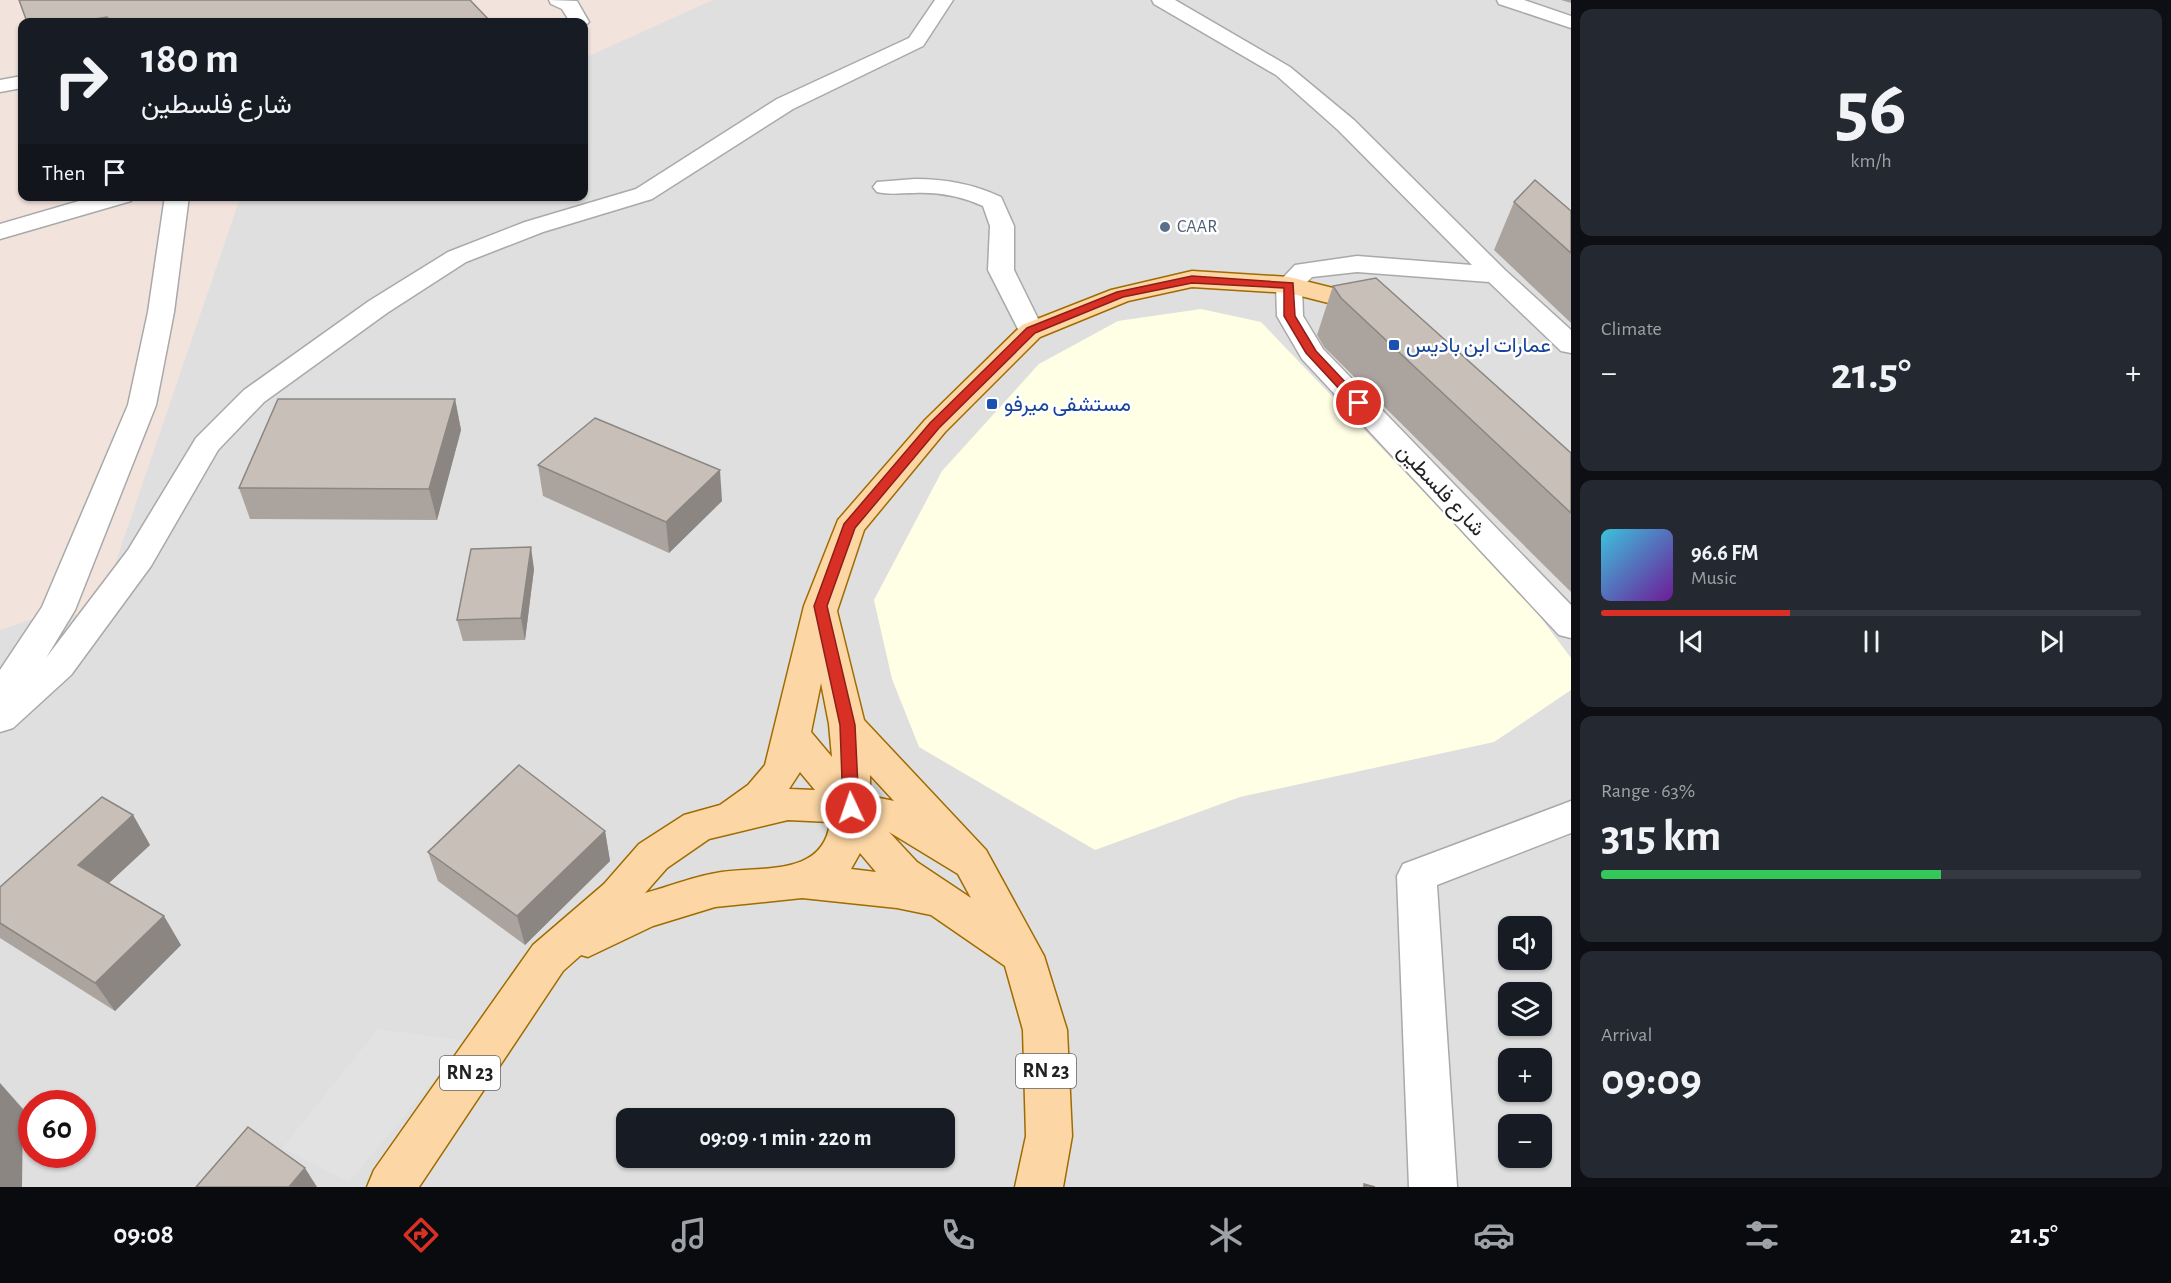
<!DOCTYPE html>
<html lang="en">
<head>
<meta charset="utf-8">
<style>
  :root { --surface:#171b24; --page:#242831; --text:#f1f3f6; --muted:#9ea1a6; --line:#363941; --accent:#d93025 }
  body { margin:0; font-family:"Alegreya Sans",Vazirmatn,sans-serif; background:var(--page); color:var(--text); height:100vh; display:flex; flex-direction:column; font-size:22px; white-space:nowrap }
  * { box-sizing:border-box; margin:0 }
  p { font-size:20px; color:var(--muted) }
  .icon { flex:none; width:33px; height:33px; fill:none; stroke:currentColor; stroke-width:2; stroke-linecap:round; stroke-linejoin:round }
  .map { position:relative; flex:1; overflow:hidden }
  .side { display:flex; flex-direction:column; gap:9px; padding:9px; background:#0d0f14; width:600px }
  .side>* { flex:none }
  .banner { position:absolute; left:18px; top:18px; width:570px; height:183px; border-radius:12px; box-shadow:0 2px 4px #0004; background:#171b24; color:var(--text); overflow:hidden }
  .tools { position:absolute; left:1498px; top:916px; display:grid; gap:12px }
  .tools a { display:grid; place-items:center; width:54px; height:54px; border-radius:12px; background:var(--surface); box-shadow:0 2px 4px #0004; font-size:30px }
  .speed { position:absolute; left:18px; top:1090px; display:flex; gap:12px; font-size:30px; font-weight:700; text-align:center }
  .speed>* { display:grid; place-content:center; width:78px; height:78px; border-radius:50%; background:var(--surface); box-shadow:0 2px 4px #0004; line-height:1 }
  .speed .limit { border:9px solid #d22; background:#fff; color:#111 }
  .pin { position:absolute; display:grid; place-items:center; width:51px; height:51px; color:#fff; margin:-26px; border:3px solid #fff; border-radius:50%; box-shadow:0 2px 6px #0007 }
  .me { position:absolute; width:66px; margin:-33px; rotate:357deg; stroke-linejoin:round; filter:drop-shadow(0 0 4px #0008) }
  .turn { display:flex; align-items:center; gap:21px; height:126px; padding:0 24px; font-size:27px }
  .turn .icon { width:78px; height:78px; stroke-width:2.5 }
  .turn b { display:block; font-size:42px; line-height:51px }
  .then { display:flex; align-items:center; height:57px; padding:0 24px; background:#0003; gap:12px; font-size:22px }
  .big { font-size:45px; font-weight:700; line-height:1.1 }
  .side .tile { flex:1; display:flex; flex-direction:column; justify-content:center; gap:9px; min-width:0; padding:0 21px; border-radius:12px; background:var(--page) }
  .side .dial { align-items:center; gap:0 }
  .dial b { font-size:78px; line-height:1 }
  .song { display:flex; align-items:center; gap:18px }
  .cover { width:72px; height:72px; border-radius:9px; background:linear-gradient(135deg,hsl(190 70% 55%),hsl(280 70% 35%)) }
  .played { height:6px; border-radius:3px; background:linear-gradient(90deg,var(--accent) 35%,var(--line) 35%) }
  .keys { display:flex; justify-content:space-around; direction:ltr }
  .heat { display:flex; justify-content:space-between; align-items:center; font-size:33px; direction:ltr }
  .charge { height:9px; border-radius:4px; background:linear-gradient(90deg,#34c759 63%,var(--line) 0) }
  .trip { position:absolute; left:616px; top:1108px; width:339px; height:60px; border-radius:12px; background:var(--surface); box-shadow:0 2px 4px #0004; font-weight:700; line-height:60px; text-align:center }
  .tab-bar { display:flex; height:96px; justify-content:space-around; align-items:center; background:#090b0e; color:var(--muted) }
  .tab-bar .icon { width:42px; height:42px }
  .tab-bar .selected { color:var(--accent) }
  .tab-bar b { font-size:27px; color:var(--text) }
  main { display:flex; flex:1; min-height:0 }
  .map>svg:first-child { display:block }
</style>
</head>
<body>
<main>
<div class="map">
<svg width="1571" height="1187" viewBox="0 0 1571 1187">
  <rect width="100%" height="100%" fill="#f2efe9"/>
  <path fill="#e0dfdf" fill-rule="evenodd" d="M 0,0 L 1571,0 L 1571,1187 L 0,1187 ZM 22,22 L 584,22 L 584,196 L 22,196 ZM 1509,927 L 1542,927 L 1542,960 L 1509,960 ZM 1509,993 L 1542,993 L 1542,1026 L 1509,1026 ZM 1509,1059 L 1542,1059 L 1542,1092 L 1509,1092 ZM 32,1104 L 82,1104 L 82,1155 L 32,1155 ZM 627,1119 L 945,1119 L 945,1158 L 627,1158 ZM 1509,1125 L 1542,1125 L 1542,1158 L 1509,1158 Z"/>
  <path fill="#ffffe5" d="M 1201,309 L 1261,322 L 1529,602 L 1571,658 L 1571,690 L 1494,742 L 1240,797 L 1095,850 L 919,747 L 892,679 L 874,600 L 942,471 L 1039,364 L 1118,321 Z"/>
  <path fill="#f3e3dd" d="M 0,0 L 713,0 L 584,58 L 584,22 L 22,22 L 22,196 L 249,197 L 239,201 L 96,620 L 58,610 L 0,630 Z"/>
  <path fill="#e2e2e2" d="M 378,1029 L 467,1041 L 349,1182 L 282,1148 Z"/>
  <g fill="none" stroke-linecap="round" stroke-linejoin="round">
    <defs>
      <g id="minor">
        <path d="M 549,0 L 577,1 L 589,22 L 584,27 L 584,22 L 570,22 L 562,9 L 551,4 Z"/>
        <path d="M 935,0 L 953,0 L 923,46 L 793,109 L 652,199 L 543,232 L 466,262 L 387,313 L 264,402 L 218,450 L 151,566 L 71,675 L 13,728 L 0,732 L 0,670 L 42,607 L 128,405 L 148,312 L 165,196 L 189,196 L 174,312 L 156,405 L 75,610 L 46,658 L 128,550 L 196,438 L 244,390 L 369,301 L 448,252 L 525,222 L 636,189 L 777,99 L 909,38 Z"/>
        <path d="M 1152,0 L 1175,0 L 1290,67 L 1354,120 L 1505,270 L 1571,330 L 1571,353 L 1561,351 L 1489,282 L 1357,272 L 1312,277 L 1302,287 L 1303,316 L 1323,349 L 1571,605 L 1571,638 L 1559,635 L 1302,359 L 1277,316 L 1276,285 L 1295,265 L 1357,256 L 1472,265 L 1338,130 L 1276,75 L 1154,4 Z"/>
        <path d="M 1497,0 L 1524,0 L 1571,16 L 1571,28 L 1499,4 Z"/>
        <path d="M 22,76 L 22,88 L 0,92 L 0,80 Z"/>
        <path d="M 915,179 C 946,179 973,184 1001,197 L 1014,226 L 1014,270 L 1044,331 L 1040,337 L 1031,339 L 1022,337 L 988,270 L 990,226 L 983,206 C 960,196 939,192 914,193 C 902,193 889,195 877,192 L 873,187 L 877,182 Z"/>
        <path d="M 96,196 L 134,196 L 131,201 L 0,239 L 0,224 Z"/>
        <path d="M 1571,801 L 1571,833 L 1437,885 L 1457,1187 L 1409,1187 L 1397,876 L 1403,864 Z"/>
      </g>
      <path id="major" d="M 1192,271 L 1289,277 L 1381,300 L 1385,306 L 1381,312 L 1372,314 L 1289,293 L 1192,287 L 1128,301 L 1040,337 L 945,432 L 864,530 L 837,611 L 864,720 L 986,850 L 1044,956 L 1067,1030 L 1072,1136 L 1063,1187 L 1015,1187 L 1026,1136 L 1023,1030 L 1005,966 L 931,915 L 897,908 L 802,898 L 715,907 L 653,926 L 588,957 L 581,955 L 563,971 L 419,1187 L 367,1187 L 374,1170 L 533,945 L 604,884 L 639,844 L 684,815 L 720,805 L 748,785 L 765,765 L 804,606 L 838,520 L 925,420 L 1022,325 L 1111,290 ZM 821,683 L 829,724 L 832,757 L 811,732 ZM 800,772 L 815,790 L 789,789 ZM 870,775 L 894,801 L 870,796 ZM 788,820 L 830,822 C 824,879 757,865 716,873 C 692,877 668,887 645,893 L 667,868 L 709,839 ZM 889,832 L 958,874 L 971,898 L 917,862 ZM 860,853 L 876,872 L 851,869 Z"/>
    </defs>
    <use href="#minor" stroke="#a9a9a9" stroke-width="3"/>
    <use href="#major" stroke="#a06b00" stroke-width="3"/>
    <use href="#minor" fill="#fff" fill-rule="evenodd"/>
    <use href="#major" fill="#fcd6a4" fill-rule="evenodd"/>
  </g>
  <g fill="#aba49e">
    <path d="M 1561,0 L 1571,0 L 1571,3 Z"/>
    <path d="M 1514,202 L 1571,211 L 1571,323 L 1494,250 Z"/>
    <path d="M 1333,286 L 1571,453 L 1571,592 L 1324,347 L 1317,335 Z"/>
    <path d="M 455,399 L 461,430 L 437,520 L 250,519 L 239,488 Z"/>
    <path d="M 538,465 L 722,501 L 669,553 L 543,496 Z"/>
    <path d="M 534,569 L 525,640 L 463,641 L 457,620 Z"/>
    <path d="M 133,815 L 150,845 L 109,883 L 181,945 L 115,1011 L 0,938 L 0,887 Z"/>
    <path d="M 605,831 L 610,861 L 525,945 L 438,881 L 428,852 Z"/>
  </g>
  <g fill="#8b8681">
    <path d="M 107,17 L 109,22 L 76,22 Z"/>
    <path d="M 455,399 L 461,430 L 437,520 L 429,489 Z"/>
    <path d="M 720,470 L 722,501 L 669,553 L 666,522 Z"/>
    <path d="M 531,547 L 534,569 L 525,640 L 521,618 Z"/>
    <path d="M 133,815 L 150,845 L 97,894 L 78,865 Z"/>
    <path d="M 605,831 L 610,861 L 525,945 L 517,916 Z"/>
    <path d="M 164,916 L 181,945 L 115,1011 L 95,983 Z"/>
    <path d="M 0,1083 L 23,1109 L 22,1187 L 0,1187 Z"/>
    <path d="M 305,1168 L 317,1187 L 289,1187 Z"/>
  </g>
  <g fill="#c7bfb8" stroke="#8b8681" stroke-width="1.5">
    <path d="M 19,0 L 470,0 L 491,22 L 111,22 L 107,17 L 76,22 L 27,22 Z"/>
    <path d="M 1535,180 L 1571,211 L 1571,253 L 1514,202 Z"/>
    <path d="M 1376,278 L 1571,453 L 1571,513 L 1341,298 L 1333,286 Z"/>
    <path d="M 278,399 L 455,399 L 429,489 L 239,488 Z"/>
    <path d="M 595,418 L 720,470 L 666,522 L 538,465 Z"/>
    <path d="M 531,547 L 521,618 L 457,620 L 471,549 Z"/>
    <path d="M 519,765 L 605,831 L 517,916 L 428,852 Z"/>
    <path d="M 102,797 L 133,815 L 78,865 L 164,916 L 95,983 L 0,923 L 0,887 Z"/>
    <path d="M 248,1127 L 305,1168 L 289,1187 L 196,1187 Z"/>
    <path d="M 1364,1184 L 1375,1187 L 1364,1187 Z"/>
  </g>
  <path fill="#d93025" stroke="#8d1f18" stroke-width="1.5" d="M 1192,276 L 1293,283 L 1295,316 L 1316,351 L 1365,403 L 1359,407 L 1355,406 L 1306,353 L 1284,316 L 1284,288 L 1192,283 L 1123,297 L 1035,333 L 939,428 L 855,528 L 827,606 L 855,725 L 859,808 L 857,812 L 851,814 L 845,812 L 843,808 L 840,725 L 814,606 L 844,524 L 930,423 L 1027,328 L 1117,292 Z"/>
  <circle fill="#5c6f8a" stroke="#fff" stroke-width="2" cx="1165" cy="227" r="6"/>
  <g fill="#1a4fb4" stroke="#fff" stroke-width="2">
    <rect x="1388" y="339" width="12" height="12" rx="3"/>
    <rect x="986" y="398" width="12" height="12" rx="3"/>
  </g>
  <g text-anchor="middle" dominant-baseline="central" stroke-width="5" stroke-linejoin="round" paint-order="stroke">
    <g font-size="18" fill="#4e5e75" stroke="#fff" text-anchor="start">
      <text x="1177" y="227">CAAR</text>
    </g>
    <g fill="#fff" stroke="#646464" stroke-width="1.5">
      <rect x="1016" y="1054" width="60" height="34" rx="4.5"/>
      <rect x="440" y="1056" width="60" height="34" rx="4.5"/>
    </g>
    <g font-size="20" font-weight="bold" fill="#222">
      <text x="1046" y="1071">RN 23</text>
      <text x="470" y="1073">RN 23</text>
    </g>
    <g font-size="21" fill="#164399" stroke="#fff" text-anchor="start">
      <text x="1406" y="345">عمارات ابن باديس</text>
      <text x="1004" y="404">مستشفى ميرفو</text>
    </g>
    <g font-size="21" fill="#222" stroke="#fff">
      <text transform="translate(1441 490) rotate(47)">شارع فلسطين</text>
    </g>
  </g>
</svg>
<div class="tools">
<a><svg class="icon" aria-label="sound" viewBox="0 0 24 24"><path d="M4 9h4l5-4v14l-5-4H4zM17 9q2 3 0 6"/></svg></a>
<a><svg class="icon" aria-label="layers" viewBox="0 0 24 24"><path d="M12 4l9 5-9 5-9-5zM3 14l9 5 9-5"/></svg></a>
<a>+</a>
<a>−</a>
</div>
<div class="speed"><div class="limit">60</div></div>
<div class="pin" style="left:1359px;top:403px;background:#d93025"><svg class="icon" aria-label="arrive" viewBox="0 0 24 24"><path d="M6 21V4h12l-3 4 3 4H6"/></svg></div>
<svg class="me" style="left:851px;top:808px" viewBox="-20 -20 40 40"><circle r="17" fill="#d93025" stroke="#fff" stroke-width="3"/><path d="M0-11L8 9 0 5-8 9z" fill="#fff"/></svg>
<div class="trip">09:09 · 1 min · 220 m</div>
<div class="banner">
<div class="turn"><svg class="icon" aria-label="right" viewBox="0 0 24 24"><path d="M7 20v-9h11M14 6l5 5-5 5"/></svg><div><b>180 m</b>شارع فلسطين</div></div>
<div class="then">Then<svg class="icon" aria-label="arrive" viewBox="0 0 24 24"><path d="M6 21V4h12l-3 4 3 4H6"/></svg></div>
</div>
</div>
<section class="side">
<div class="tile dial"><b>56</b><p>km/h</p></div>
<div class="tile"><p>Climate</p>
<div class="heat"><a>−</a><b class="big">21.5°</b><a>+</a></div>
</div>
<div class="tile">
<div class="song"><i class="cover"></i><div><b>96.6 FM</b><p>Music</p></div></div>
<div class="played"></div>
<div class="keys"><svg class="icon" aria-label="previous" viewBox="0 0 24 24"><path d="M18 5L8 12l10 7zM5 5v14"/></svg><svg class="icon" aria-label="pause" viewBox="0 0 24 24"><path d="M8 5v14M16 5v14"/></svg><svg class="icon" aria-label="next" viewBox="0 0 24 24"><path d="M6 5l10 7-10 7zM19 5v14"/></svg></div>
</div>
<div class="tile"><p>Range · 63%</p><b class="big">315 km</b><div class="charge"></div></div>
<div class="tile"><p>Arrival</p><b class="big">09:09</b></div>
</section>
</main>
<nav class="tab-bar">
<b>09:08</b>
<svg class="icon selected" aria-label="directions" viewBox="0 0 24 24"><path d="M12 3l9 9-9 9-9-9zM9 14v-3h6M13 9l2 2-2 2"/></svg>
<svg class="icon" aria-label="music" viewBox="0 0 24 24"><path d="M9 18V5l10-2v13"/><circle cx="6" cy="18" r="3"/><circle cx="16" cy="16" r="3"/></svg>
<svg class="icon" aria-label="phone" viewBox="0 0 24 24"><path d="M5 4h4l2 5-3 2q2 4 5 5l2-3 5 2v4C11 20 4 13 5 4z"/></svg>
<svg class="icon" aria-label="climate" viewBox="0 0 24 24"><path d="M12 3v18M4 7l16 10M4 17L20 7"/></svg>
<svg class="icon" aria-label="car" viewBox="0 0 24 24"><path d="M5 17H2v-5l4-1 3-4h7l3 4 3 1v5h-3M9 17h6M6 11h13"/><circle cx="7" cy="17" r="2"/><circle cx="17" cy="17" r="2"/></svg>
<svg class="icon" aria-label="filters" viewBox="0 0 24 24"><path d="M4 7h16M4 17h16"/><circle cx="9" cy="7" r="2"/><circle cx="15" cy="17" r="2"/></svg>
<b>21.5°</b>
</nav>
</body>
</html>
